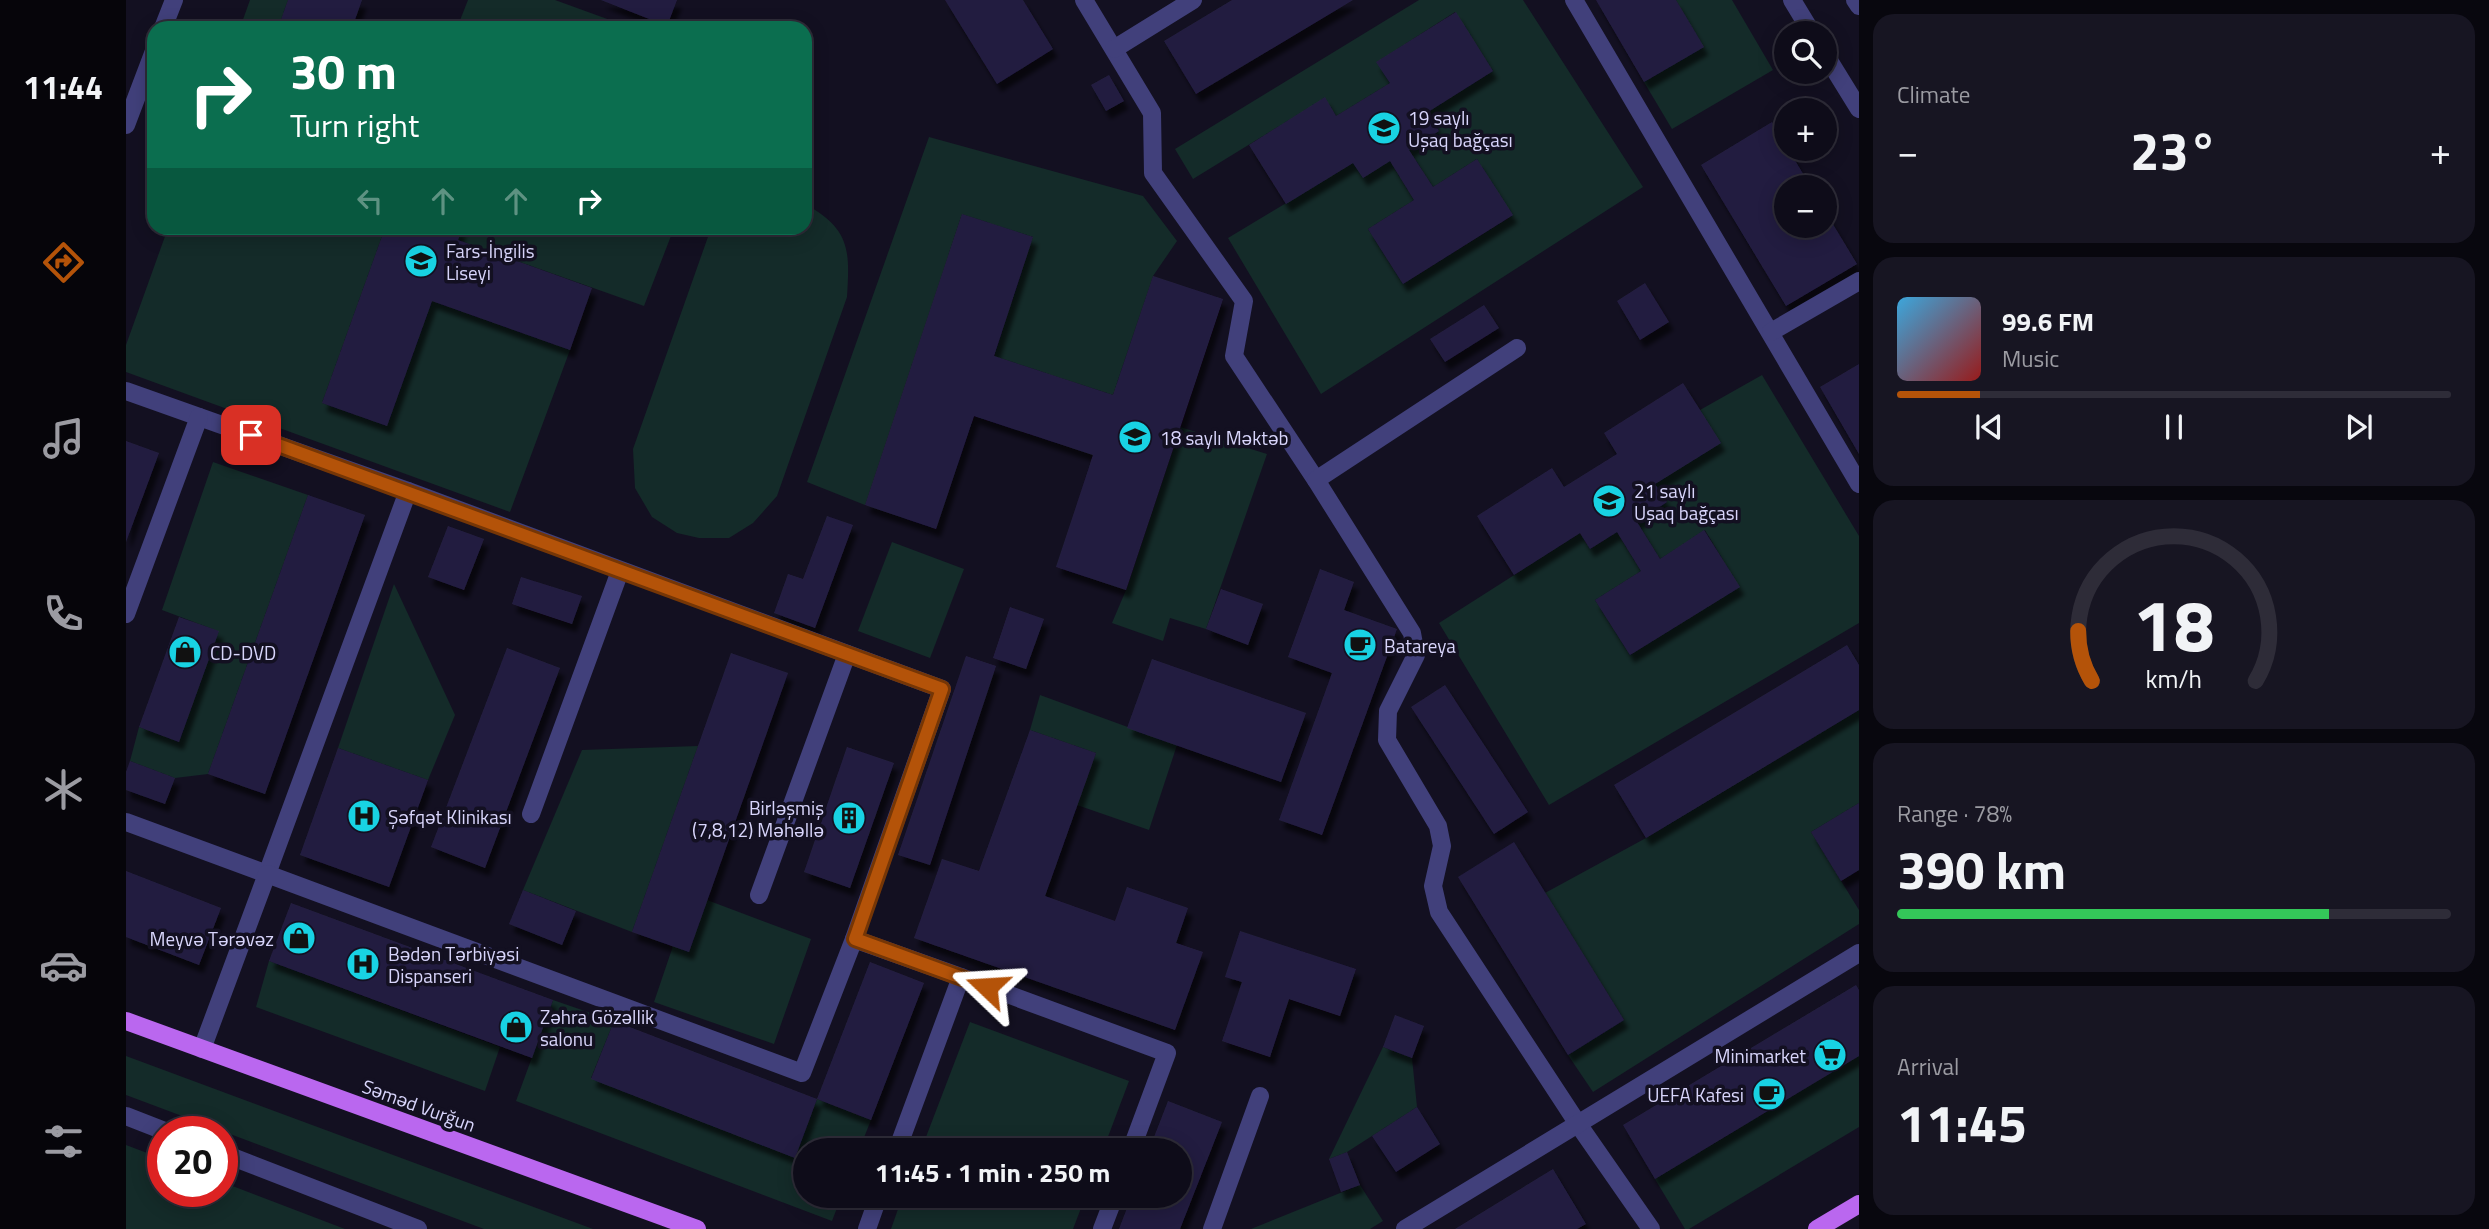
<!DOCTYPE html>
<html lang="en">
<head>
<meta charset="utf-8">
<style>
  :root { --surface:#0e0c19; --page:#171522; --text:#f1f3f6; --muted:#9b9ba2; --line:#2e2c38; --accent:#b45309 }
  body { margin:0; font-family:"Titillium Web",sans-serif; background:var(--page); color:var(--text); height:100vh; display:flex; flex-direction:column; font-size:26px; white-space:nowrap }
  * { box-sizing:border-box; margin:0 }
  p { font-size:23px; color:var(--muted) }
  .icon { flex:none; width:38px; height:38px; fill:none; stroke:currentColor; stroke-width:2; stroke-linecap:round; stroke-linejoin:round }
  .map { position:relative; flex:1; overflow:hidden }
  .panel { display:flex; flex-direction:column; gap:14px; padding:14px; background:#08070e; width:630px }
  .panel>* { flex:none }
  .hud { position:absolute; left:21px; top:21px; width:665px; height:214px; border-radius:21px; box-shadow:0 4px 18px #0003,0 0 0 2px var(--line); background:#0b6e4f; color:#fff; overflow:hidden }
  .buttons { position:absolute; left:1648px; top:21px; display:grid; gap:14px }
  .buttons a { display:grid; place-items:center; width:63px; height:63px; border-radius:50%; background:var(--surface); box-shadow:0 4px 18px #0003,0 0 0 2px var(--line); font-size:35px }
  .speed { position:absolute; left:21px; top:1116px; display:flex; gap:14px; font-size:35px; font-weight:700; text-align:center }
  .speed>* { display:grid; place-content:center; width:91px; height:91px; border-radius:50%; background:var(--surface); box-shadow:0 4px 18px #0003,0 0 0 2px var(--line); line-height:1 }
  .speed .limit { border:10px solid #d22; background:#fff; color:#111 }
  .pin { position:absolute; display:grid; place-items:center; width:60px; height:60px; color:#fff; margin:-30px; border-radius:14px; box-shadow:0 4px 10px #0006 }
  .me { position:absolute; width:77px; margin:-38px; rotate:290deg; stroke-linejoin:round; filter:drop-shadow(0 0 5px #0008) }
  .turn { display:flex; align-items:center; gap:24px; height:147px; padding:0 28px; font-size:32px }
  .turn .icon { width:91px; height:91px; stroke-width:2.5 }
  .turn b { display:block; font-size:49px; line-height:60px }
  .lanes { display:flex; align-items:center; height:66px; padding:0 28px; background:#0003; justify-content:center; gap:35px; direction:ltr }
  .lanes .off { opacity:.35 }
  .big { font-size:52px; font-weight:700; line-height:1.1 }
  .panel .card { flex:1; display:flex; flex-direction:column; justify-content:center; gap:10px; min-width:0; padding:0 24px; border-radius:21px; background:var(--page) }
  .panel .dial { align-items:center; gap:0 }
  .dial svg { height:182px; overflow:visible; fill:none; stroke:var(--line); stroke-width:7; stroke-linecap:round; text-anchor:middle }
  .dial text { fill:var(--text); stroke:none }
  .song { display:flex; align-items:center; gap:21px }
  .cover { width:84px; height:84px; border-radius:10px; background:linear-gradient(135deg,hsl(200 70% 55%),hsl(0 70% 35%)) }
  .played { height:7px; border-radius:4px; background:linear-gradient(90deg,var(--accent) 15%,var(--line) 15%) }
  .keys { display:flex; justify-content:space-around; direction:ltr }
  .heat { display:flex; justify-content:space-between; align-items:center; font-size:38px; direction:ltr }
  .charge { height:10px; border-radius:5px; background:linear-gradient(90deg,#34c759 78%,var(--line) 0) }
  .trip { position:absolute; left:667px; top:1138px; width:399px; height:70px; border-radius:35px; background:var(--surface); box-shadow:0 4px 18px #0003,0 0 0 2px var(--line); font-weight:700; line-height:70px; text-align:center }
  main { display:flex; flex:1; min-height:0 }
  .dock { display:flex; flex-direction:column; width:126px; justify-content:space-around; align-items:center; background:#06050a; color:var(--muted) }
  .dock .icon { width:49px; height:49px }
  .dock .on { color:var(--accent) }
  .dock b { font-size:32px; color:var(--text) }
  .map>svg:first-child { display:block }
</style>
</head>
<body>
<main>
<nav class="dock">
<b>11:44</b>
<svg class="icon on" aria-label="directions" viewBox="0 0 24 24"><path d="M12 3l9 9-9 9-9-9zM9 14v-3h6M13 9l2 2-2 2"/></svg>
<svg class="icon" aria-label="music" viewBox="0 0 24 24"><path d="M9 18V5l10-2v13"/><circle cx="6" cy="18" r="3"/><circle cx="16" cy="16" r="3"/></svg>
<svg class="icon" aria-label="phone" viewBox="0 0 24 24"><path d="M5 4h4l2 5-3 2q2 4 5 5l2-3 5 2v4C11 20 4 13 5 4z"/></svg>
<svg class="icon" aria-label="climate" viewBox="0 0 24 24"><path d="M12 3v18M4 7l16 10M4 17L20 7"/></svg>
<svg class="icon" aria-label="car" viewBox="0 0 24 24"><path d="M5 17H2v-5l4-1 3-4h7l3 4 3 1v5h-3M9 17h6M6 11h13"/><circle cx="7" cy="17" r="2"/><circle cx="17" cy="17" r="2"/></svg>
<svg class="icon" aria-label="filters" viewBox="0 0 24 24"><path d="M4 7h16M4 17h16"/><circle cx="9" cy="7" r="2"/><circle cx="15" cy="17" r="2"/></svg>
</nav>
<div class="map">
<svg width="1733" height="1229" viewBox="0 0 1733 1229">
  <defs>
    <filter id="shadow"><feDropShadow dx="4.5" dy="8" stdDeviation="2" flood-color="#0009"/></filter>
  </defs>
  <rect width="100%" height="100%" fill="#131021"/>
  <g fill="#142b29">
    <path d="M 124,0 L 162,0 L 152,28 L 114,28 Z"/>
    <path d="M 342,0 L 429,0 L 506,28 L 331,28 Z"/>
    <path d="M 1293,0 L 1397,0 L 1517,187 L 1195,394 L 1102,238 L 1227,163 L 1264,161 L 1288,200 L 1242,229 L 1277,284 L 1386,216 L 1351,159 L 1307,187 L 1283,150 L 1313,131 L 1302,112 L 1367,71 L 1329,12 L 1251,62 L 1264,83 L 1210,116 L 1199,98 L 1067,179 L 1049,149 Z"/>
    <path d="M 1550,0 L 1606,0 L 1647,70 L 1546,129 L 1518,82 L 1577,47 Z"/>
    <path d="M 803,137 L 1017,196 L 1051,241 L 1027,276 L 987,395 L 868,356 L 907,237 L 836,214 L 739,505 L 681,482 Z"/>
    <path d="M 679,204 C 724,229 724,249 721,297 L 651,496 L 627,523 L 603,538 L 573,538 L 551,533 L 526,517 L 509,488 L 507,449 L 583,234 L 589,228 L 679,228 Z"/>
    <path d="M 42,228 L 259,228 L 196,403 L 261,426 L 306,301 L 444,350 L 384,512 L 0,372 L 0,345 Z"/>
    <path d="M 336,228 L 548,228 L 518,306 L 332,240 Z"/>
    <path d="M 1636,375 L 1733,536 L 1733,623 L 1423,805 L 1313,623 L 1454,533 L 1464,549 L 1491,532 L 1515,571 L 1469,600 L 1504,655 L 1613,587 L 1579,530 L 1534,559 L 1511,522 L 1541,502 L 1529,484 L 1574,410 Z"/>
    <path d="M 1054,427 L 1141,454 L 1080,629 L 1044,618 L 1037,641 L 986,623 L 1000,590 Z"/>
    <path d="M 87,462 L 182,495 L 82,774 L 49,778 L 4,761 L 13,727 L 53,742 L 92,631 L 36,610 Z"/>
    <path d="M 766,542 L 838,569 L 804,658 L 732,631 Z"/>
    <path d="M 268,584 L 329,715 L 302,780 L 212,748 Z"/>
    <path d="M 914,695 L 1051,745 L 1023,830 L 951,805 L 970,753 L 904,730 Z"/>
    <path d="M 1733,710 L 1733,803 L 1685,832 L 1733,910 L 1733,924 L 1467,1092 L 1442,1055 L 1498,1020 L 1419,893 L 1520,838 Z"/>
    <path d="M 572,746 L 506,932 L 397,890 L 456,750 Z"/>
    <path d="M 581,900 L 685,939 L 648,1044 L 528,1002 L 547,946 L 563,952 Z"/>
    <path d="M 143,961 L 374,1047 L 359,1091 L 130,1007 Z"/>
    <path d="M 427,1000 L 488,1021 L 465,1078 L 669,1157 L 691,1099 L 745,1120 L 733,1150 L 679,1150 L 679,1195 L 716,1195 L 706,1221 L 390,1101 Z"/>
    <path d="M 844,1022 L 1003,1081 L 977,1150 L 795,1150 Z"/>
    <path d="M 1257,1047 L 1286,1058 L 1291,1107 L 1221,1152 L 1203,1159 Z"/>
    <path d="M 0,1056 L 467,1229 L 358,1229 L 0,1095 Z"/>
    <path d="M 1733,1056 L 1733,1127 L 1563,1229 L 1559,1229 L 1529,1179 Z"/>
    <path d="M 0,1145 L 37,1159 L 37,1192 L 96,1192 L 96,1182 L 219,1229 L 0,1229 Z"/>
    <path d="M 1234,1185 L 1257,1221 L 1244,1229 L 1125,1229 Z"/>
    <path d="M 777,1195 L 960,1195 L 947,1229 L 765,1229 Z"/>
  </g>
  <g fill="#241e40" filter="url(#shadow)">
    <path d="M 162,0 L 236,0 L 226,28 L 152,28 Z"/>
    <path d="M 475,0 L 551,0 L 541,26 Z"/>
    <path d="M 819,0 L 897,0 L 927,49 L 871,84 Z"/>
    <path d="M 1106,0 L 1227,0 L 1070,94 L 1038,41 Z"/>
    <path d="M 1470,0 L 1550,0 L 1578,47 L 1518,82 Z"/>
    <path d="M 1330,12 L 1367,71 L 1302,112 L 1313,131 L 1283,150 L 1307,187 L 1351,159 L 1387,215 L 1277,284 L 1242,229 L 1288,200 L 1264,161 L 1237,178 L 1227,163 L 1160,204 L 1123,145 L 1199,97 L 1210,116 L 1264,83 L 1250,62 Z"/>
    <path d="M 983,75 L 998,101 L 980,111 L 965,85 Z"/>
    <path d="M 1646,122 L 1685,187 L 1661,187 L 1661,226 L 1699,226 L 1699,211 L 1731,264 L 1660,306 L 1575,165 Z"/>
    <path d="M 836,214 L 907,237 L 868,356 L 987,395 L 1027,276 L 1097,299 L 1000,590 L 930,567 L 967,455 L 848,416 L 810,529 L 739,505 Z"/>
    <path d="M 259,228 L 336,228 L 332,240 L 466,288 L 444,350 L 306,301 L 261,426 L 196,403 Z"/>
    <path d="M 1519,283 L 1543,322 L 1514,340 L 1491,301 Z"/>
    <path d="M 1358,305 L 1373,328 L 1319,362 L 1304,339 Z"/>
    <path d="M 1733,364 L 1733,454 L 1694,387 Z"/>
    <path d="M 1557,383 L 1595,443 L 1529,484 L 1541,502 L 1511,522 L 1534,559 L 1578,530 L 1614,587 L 1504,655 L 1469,600 L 1515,571 L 1491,532 L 1464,549 L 1454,533 L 1388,575 L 1351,516 L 1426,468 L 1438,487 L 1491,454 L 1478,433 Z"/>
    <path d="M 0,441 L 33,453 L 0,542 Z"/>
    <path d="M 182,495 L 239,515 L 139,794 L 82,774 Z"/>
    <path d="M 701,516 L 727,525 L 689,628 L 648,613 L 662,574 L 677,579 Z"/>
    <path d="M 322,526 L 358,539 L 338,590 L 302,577 Z"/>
    <path d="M 1194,569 L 1228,582 L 1218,610 L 1271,629 L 1196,835 L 1153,820 L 1206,673 L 1162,657 Z"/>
    <path d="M 395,577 L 456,596 L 446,624 L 386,604 Z"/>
    <path d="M 1095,589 L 1137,604 L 1122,645 L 1080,629 Z"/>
    <path d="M 884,607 L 918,619 L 900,669 L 867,658 Z"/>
    <path d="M 53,617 L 93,631 L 53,742 L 13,727 Z"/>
    <path d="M 1721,645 L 1733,665 L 1733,710 L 1520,838 L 1488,785 Z"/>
    <path d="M 381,648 L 434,668 L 359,868 L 305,847 Z"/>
    <path d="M 605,653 L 662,673 L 563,952 L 506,932 Z"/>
    <path d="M 840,656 L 870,666 L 804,865 L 772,855 Z"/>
    <path d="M 1026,659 L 1180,713 L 1155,782 L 1001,728 Z"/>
    <path d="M 1319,685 L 1402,812 L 1368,834 L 1285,707 Z"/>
    <path d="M 904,730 L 970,753 L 919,896 L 989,921 L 1001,887 L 1062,908 L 1050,943 L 1077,952 L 1049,1030 L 788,938 L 816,859 L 853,871 Z"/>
    <path d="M 721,747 L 768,763 L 724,888 L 678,872 Z"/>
    <path d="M 212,748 L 302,780 L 263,887 L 174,855 Z"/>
    <path d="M 4,761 L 49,778 L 39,804 L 0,790 L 0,772 Z"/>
    <path d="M 1733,803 L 1733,870 L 1715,881 L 1685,832 Z"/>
    <path d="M 1388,842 L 1498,1020 L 1442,1055 L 1332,877 Z"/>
    <path d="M 0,871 L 95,908 L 73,965 L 0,937 Z"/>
    <path d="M 397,890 L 450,911 L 436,945 L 383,924 Z"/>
    <path d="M 165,903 L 427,1000 L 406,1058 L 143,961 Z"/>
    <path d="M 1114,931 L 1230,969 L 1214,1016 L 1163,999 L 1144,1057 L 1096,1041 L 1116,982 L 1099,977 Z"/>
    <path d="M 744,962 L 798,983 L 745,1120 L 691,1099 Z"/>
    <path d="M 1730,985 L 1733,990 L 1733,1056 L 1529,1179 L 1497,1125 Z"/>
    <path d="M 1269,1015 L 1298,1026 L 1286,1058 L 1257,1047 Z"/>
    <path d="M 488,1021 L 691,1099 L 669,1158 L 465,1079 Z"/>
    <path d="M 1042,1101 L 1096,1122 L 1054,1229 L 993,1229 L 1006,1195 L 1054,1195 L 1054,1150 L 1023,1150 Z"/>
    <path d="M 1291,1107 L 1314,1144 L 1270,1172 L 1246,1136 Z"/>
    <path d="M 1221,1152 L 1234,1185 L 1215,1192 L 1203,1159 Z"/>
    <path d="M 1427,1169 L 1460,1224 L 1451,1229 L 1329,1229 Z"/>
  </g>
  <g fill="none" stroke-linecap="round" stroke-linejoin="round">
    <g stroke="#41407b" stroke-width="18">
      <path d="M 958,0 L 1026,113 L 1027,173 L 1118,301 L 1108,356 L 1190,480"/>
      <path d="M 1448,0 L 1733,484"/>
      <path d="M 1666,0 L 1686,33"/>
      <path d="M 1729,0 L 1733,6"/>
      <path d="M 37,28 L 48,0"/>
      <path d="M 988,49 L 1067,0"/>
      <path d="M 1699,54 L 1733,109"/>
      <path d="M 0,125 L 28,51"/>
      <path d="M 1645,332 L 1733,281"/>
      <path d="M 1391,348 L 1190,480 L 1286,633 L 1290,655 L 1262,711 L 1261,740 L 1312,826 L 1316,846 L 1307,886 L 1313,912 L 1452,1124 L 1525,1229"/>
      <path d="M 0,391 L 282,491"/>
      <path d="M 0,614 L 73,417"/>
      <path d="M 405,814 L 494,571"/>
      <path d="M 0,822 L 141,874 L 282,491 L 816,689 L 728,939"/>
      <path d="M 633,895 L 721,654"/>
      <path d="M 76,1049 L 141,874 L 676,1073 L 728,939 L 835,977"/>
      <path d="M 0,1116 L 41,1132"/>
      <path d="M 771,1150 L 835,977 L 1041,1053 L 1005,1150"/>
      <path d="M 96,1153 L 292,1229"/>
      <path d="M 741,1229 L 753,1195"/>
      <path d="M 976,1229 L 989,1195"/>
      <path d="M 1086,1229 L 1134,1096"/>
      <path d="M 1279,1229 L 1733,953"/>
    </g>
    <g stroke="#ba67ef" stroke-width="18">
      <path d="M 0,1021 L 571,1229"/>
      <path d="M 1691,1229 L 1733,1204"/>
    </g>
  </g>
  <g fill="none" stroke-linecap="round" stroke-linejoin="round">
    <defs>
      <path id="route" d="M 125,435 L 816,689 L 729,939 L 861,987"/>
    </defs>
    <use href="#route" stroke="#753606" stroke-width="18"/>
    <use href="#route" stroke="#b45309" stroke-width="12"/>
  </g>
  <defs>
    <symbol id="school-disc" viewBox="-11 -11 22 22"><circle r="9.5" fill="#18d2e3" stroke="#131021"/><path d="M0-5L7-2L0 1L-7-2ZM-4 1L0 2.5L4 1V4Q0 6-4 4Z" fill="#111"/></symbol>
    <symbol id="cafe-disc" viewBox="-11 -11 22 22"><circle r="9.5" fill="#18d2e3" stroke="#131021"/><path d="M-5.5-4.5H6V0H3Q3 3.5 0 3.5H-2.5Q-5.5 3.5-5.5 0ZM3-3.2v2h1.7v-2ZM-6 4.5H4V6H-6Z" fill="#111"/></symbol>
    <symbol id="shop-disc" viewBox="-11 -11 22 22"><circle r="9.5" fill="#18d2e3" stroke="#131021"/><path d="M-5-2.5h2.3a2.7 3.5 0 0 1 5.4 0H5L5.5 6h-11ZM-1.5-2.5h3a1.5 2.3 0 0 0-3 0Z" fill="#111"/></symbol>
    <symbol id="hospital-disc" viewBox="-11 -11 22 22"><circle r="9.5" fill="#18d2e3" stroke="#131021"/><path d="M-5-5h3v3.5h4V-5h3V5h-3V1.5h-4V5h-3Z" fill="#111"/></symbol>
    <symbol id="building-disc" viewBox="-11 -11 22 22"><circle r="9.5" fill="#18d2e3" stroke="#131021"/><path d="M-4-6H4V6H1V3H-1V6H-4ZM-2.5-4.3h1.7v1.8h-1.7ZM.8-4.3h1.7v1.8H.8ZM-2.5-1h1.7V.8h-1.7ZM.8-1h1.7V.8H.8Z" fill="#111"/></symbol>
    <symbol id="supermarket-disc" viewBox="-11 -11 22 22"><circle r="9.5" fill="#18d2e3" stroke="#131021"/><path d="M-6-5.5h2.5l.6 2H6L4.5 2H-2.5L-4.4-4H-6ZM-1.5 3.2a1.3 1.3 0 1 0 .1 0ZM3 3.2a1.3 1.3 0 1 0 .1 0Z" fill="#111"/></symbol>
  </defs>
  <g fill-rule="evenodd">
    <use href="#school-disc" x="1239" y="109" width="38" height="38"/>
    <use href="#school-disc" x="276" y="242" width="38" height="38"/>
    <use href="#school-disc" x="990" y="418" width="38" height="38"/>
    <use href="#school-disc" x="1464" y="482" width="38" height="38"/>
    <use href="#cafe-disc" x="1215" y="626" width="38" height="38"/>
    <use href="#shop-disc" x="40" y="633" width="38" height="38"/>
    <use href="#hospital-disc" x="219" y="797" width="38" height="38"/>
    <use href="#building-disc" x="704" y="799" width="38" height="38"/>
    <use href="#shop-disc" x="154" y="919" width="38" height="38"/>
    <use href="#hospital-disc" x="218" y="945" width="38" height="38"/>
    <use href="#shop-disc" x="371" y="1008" width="38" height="38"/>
    <use href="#supermarket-disc" x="1685" y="1036" width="38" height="38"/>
    <use href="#cafe-disc" x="1624" y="1075" width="38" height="38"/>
  </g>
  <g text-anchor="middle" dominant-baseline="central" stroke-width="7" stroke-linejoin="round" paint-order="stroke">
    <g font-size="19" fill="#d8d5fb" stroke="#131021" text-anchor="start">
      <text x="1282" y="117">19 saylı<tspan x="1282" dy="22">Uşaq bağçası</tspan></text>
      <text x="320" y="250">Fars-İngilis<tspan x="320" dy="22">Liseyi</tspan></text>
      <text x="1034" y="437">18 saylı Məktəb</text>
      <text x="1508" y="490">21 saylı<tspan x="1508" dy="22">Uşaq bağçası</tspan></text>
      <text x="1258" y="645">Batareya</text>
      <text x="84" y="652">CD-DVD</text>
      <text x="698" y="807" text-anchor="end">Birləşmiş<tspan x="698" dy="22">(7,8,12) Məhəllə</tspan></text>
      <text x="262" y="816">Şəfqət Klinikası</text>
      <text x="148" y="938" text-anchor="end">Meyvə Tərəvəz</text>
      <text x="262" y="953">Bədən Tərbiyəsi<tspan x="262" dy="22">Dispanseri</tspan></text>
      <text x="414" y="1016">Zəhra Gözəllik<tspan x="414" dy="22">salonu</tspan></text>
      <text x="1680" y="1055" text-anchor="end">Minimarket</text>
      <text x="1618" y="1094" text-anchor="end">UEFA Kafesi</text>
    </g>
    <g font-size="19" fill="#d8d5fb" stroke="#131021">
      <text transform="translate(293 1105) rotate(20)">Səməd Vurğun</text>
    </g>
  </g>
</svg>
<div class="buttons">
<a><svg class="icon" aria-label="search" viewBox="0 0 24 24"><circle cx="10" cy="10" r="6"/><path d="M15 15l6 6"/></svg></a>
<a>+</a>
<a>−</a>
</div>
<div class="speed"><div class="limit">20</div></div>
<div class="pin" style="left:125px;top:435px;background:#d93025"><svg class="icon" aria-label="arrive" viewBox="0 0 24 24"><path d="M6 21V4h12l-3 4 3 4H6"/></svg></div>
<svg class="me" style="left:861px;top:987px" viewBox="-20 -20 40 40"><path d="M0-17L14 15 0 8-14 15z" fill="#b45309" stroke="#fff" stroke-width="4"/></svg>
<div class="trip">11:45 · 1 min · 250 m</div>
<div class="hud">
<div class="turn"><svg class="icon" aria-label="right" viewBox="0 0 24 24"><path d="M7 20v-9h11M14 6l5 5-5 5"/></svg><div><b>30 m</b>Turn right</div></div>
<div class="lanes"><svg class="icon off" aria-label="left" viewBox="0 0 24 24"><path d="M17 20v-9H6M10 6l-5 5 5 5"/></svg><svg class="icon off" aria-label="ahead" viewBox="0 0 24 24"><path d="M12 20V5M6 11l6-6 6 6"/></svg><svg class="icon off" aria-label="ahead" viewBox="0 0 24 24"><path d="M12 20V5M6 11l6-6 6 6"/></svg><svg class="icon" aria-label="right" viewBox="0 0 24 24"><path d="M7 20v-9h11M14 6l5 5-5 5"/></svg></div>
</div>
</div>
<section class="panel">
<div class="card"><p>Climate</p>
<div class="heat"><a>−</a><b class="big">23°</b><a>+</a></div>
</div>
<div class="card">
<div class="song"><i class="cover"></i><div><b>99.6 FM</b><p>Music</p></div></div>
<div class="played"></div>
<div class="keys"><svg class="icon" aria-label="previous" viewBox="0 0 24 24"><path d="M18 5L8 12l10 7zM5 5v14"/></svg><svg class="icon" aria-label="pause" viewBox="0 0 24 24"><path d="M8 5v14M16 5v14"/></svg><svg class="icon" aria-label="next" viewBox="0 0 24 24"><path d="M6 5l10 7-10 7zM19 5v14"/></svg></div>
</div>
<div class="card dial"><svg viewBox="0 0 100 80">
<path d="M14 69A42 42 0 1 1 86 69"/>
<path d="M14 69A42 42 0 0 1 8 47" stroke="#b45309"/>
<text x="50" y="56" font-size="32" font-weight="700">18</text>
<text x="50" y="72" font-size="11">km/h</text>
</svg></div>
<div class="card"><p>Range · 78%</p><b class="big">390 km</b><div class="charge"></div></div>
<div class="card"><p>Arrival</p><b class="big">11:45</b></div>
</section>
</main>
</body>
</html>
